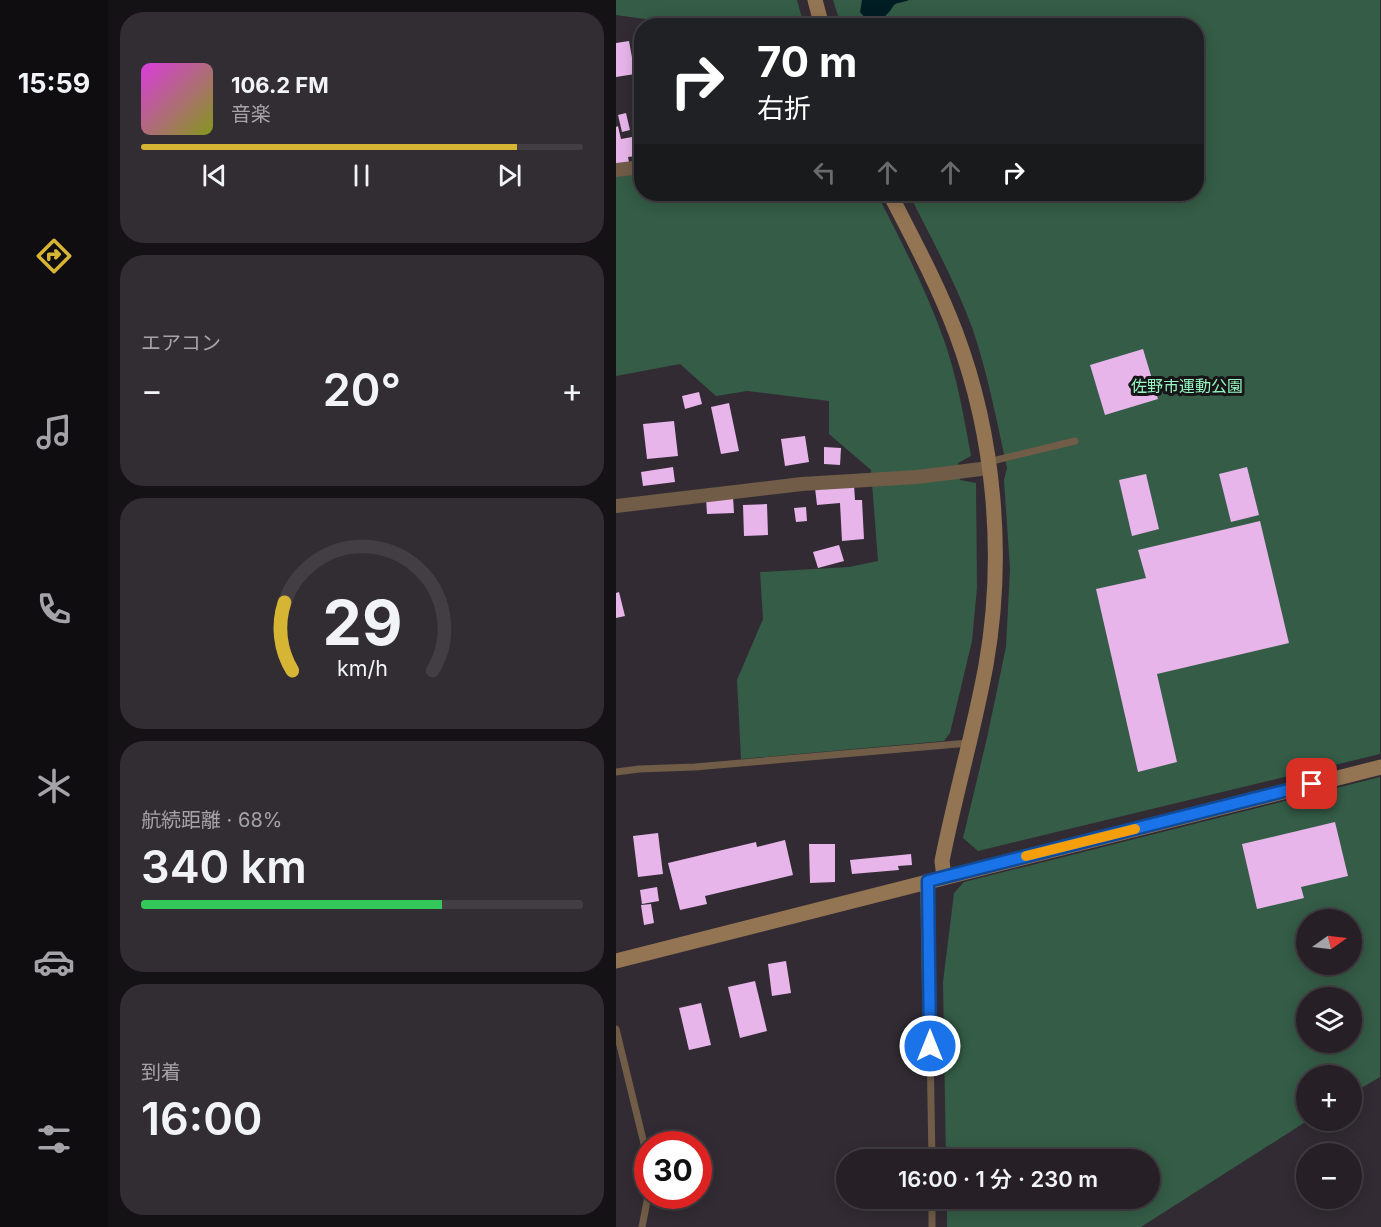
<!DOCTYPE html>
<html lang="ja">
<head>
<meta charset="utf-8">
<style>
  :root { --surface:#262026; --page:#322d32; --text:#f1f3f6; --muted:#a4a3a7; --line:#423e43; --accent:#d6b534 }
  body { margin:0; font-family:Inter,"Noto Sans JP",sans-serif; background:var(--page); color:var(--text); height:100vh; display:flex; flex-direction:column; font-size:22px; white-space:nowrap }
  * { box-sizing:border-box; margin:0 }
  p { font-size:20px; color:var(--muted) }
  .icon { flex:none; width:33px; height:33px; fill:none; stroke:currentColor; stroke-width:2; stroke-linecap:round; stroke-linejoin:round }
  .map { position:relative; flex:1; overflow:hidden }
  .panel { display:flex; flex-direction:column; gap:12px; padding:12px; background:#151215; width:508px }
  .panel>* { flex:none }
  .banner { position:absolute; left:18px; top:18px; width:570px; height:183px; border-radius:24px; box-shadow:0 3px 15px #0003,0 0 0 2px var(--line); background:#202124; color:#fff; overflow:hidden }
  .needle { width:39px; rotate:76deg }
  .tools { position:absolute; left:680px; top:909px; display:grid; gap:12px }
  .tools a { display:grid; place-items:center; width:66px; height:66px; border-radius:50%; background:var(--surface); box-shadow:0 3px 15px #0003,0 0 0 2px var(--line); font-size:30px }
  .speed { position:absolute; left:18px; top:1131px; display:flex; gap:12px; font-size:30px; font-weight:700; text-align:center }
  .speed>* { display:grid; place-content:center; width:78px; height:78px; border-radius:50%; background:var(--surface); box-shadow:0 3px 15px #0003,0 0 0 2px var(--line); line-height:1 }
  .speed .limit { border:9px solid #d22; background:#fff; color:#111 }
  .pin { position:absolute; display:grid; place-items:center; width:51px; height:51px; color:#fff; margin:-26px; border-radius:12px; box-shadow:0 3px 9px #0006 }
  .me { position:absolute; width:66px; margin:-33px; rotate:0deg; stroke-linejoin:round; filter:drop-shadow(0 0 4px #0008) }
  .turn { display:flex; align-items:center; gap:21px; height:126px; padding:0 24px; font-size:27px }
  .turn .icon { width:78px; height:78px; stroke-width:2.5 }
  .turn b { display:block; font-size:42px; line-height:51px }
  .lanes { display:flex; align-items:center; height:57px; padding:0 24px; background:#0003; justify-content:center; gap:30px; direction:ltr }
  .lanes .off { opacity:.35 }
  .big { font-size:45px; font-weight:600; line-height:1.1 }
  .panel .card { flex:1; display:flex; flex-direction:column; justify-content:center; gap:9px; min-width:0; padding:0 21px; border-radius:24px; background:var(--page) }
  .panel .dial { align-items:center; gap:0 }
  .dial svg { height:156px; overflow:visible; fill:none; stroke:var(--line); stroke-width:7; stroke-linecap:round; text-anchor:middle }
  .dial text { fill:var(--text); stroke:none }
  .song { display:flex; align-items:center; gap:18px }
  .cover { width:72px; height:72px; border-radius:9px; background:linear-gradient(135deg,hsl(300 70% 55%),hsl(70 70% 35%)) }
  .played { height:6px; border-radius:3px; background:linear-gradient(90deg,var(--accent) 85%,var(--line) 85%) }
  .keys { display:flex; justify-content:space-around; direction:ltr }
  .heat { display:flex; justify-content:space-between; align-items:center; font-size:33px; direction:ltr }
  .charge { height:9px; border-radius:4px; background:linear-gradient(90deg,#34c759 68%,var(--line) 0) }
  .trip { position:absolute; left:220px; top:1149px; width:324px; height:60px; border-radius:30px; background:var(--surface); box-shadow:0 3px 15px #0003,0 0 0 2px var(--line); font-weight:600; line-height:60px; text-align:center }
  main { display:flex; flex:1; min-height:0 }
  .tabs { display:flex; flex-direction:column; width:108px; justify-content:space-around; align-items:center; background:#0f0d0f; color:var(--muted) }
  .tabs .icon { width:42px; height:42px }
  .tabs .current { color:var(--accent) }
  .tabs b { font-size:27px; color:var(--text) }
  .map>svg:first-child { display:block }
</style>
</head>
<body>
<main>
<nav class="tabs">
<b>15:59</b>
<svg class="icon current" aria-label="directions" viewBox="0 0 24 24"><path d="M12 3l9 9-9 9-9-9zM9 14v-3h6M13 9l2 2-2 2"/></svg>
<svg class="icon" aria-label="music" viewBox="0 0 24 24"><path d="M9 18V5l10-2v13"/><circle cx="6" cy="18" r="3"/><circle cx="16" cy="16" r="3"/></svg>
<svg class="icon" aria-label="phone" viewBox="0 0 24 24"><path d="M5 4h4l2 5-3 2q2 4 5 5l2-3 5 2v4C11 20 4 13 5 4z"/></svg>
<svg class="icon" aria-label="climate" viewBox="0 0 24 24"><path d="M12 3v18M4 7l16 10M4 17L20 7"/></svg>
<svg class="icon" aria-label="car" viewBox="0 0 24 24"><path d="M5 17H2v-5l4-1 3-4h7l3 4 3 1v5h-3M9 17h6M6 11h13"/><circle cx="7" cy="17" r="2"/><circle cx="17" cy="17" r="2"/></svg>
<svg class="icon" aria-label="filters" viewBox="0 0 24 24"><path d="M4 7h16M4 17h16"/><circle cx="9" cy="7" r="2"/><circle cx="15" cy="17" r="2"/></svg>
</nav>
<section class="panel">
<div class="card">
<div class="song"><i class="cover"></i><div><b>106.2 FM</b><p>音楽</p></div></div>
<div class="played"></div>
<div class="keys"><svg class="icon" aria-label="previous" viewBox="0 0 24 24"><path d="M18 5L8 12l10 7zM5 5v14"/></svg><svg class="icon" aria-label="pause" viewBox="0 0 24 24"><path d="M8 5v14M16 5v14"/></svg><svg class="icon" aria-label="next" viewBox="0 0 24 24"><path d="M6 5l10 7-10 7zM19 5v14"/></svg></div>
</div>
<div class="card"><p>エアコン</p>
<div class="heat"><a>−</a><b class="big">20°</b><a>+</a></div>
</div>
<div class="card dial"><svg viewBox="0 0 100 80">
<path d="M14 69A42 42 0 1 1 86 69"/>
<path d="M14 69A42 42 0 0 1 10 34" stroke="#d6b534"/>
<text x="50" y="56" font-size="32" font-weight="700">29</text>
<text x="50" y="72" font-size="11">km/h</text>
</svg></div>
<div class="card"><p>航続距離 · 68%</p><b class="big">340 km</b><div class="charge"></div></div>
<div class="card"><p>到着</p><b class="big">16:00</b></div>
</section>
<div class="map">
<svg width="765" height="1227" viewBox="0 0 765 1227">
  <rect width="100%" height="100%" fill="#322b33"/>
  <g fill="#345c46" fill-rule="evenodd">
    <path d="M 0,0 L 181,0 L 188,25 L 80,26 L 0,15 Z"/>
    <path d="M 217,0 L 764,0 L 764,754 L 362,851 L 347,838 L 371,738 L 390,647 L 394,569 L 388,480 L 391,468 C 381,422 372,375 357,330 C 340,283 315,238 293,194 L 580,194 L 580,26 L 225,25 Z"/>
    <path d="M 25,173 L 26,194 L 261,194 C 285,241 310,289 328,340 C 341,377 348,417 355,456 L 342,463 L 344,480 L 360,483 L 361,588 L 356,641 L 334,733 L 328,741 L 125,759 L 121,680 L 147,619 L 144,572 L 233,567 L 262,561 L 255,470 L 213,434 L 213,401 L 131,391 L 100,396 L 64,364 L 0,376 L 0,177 Z"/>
    <path d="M 764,777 L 764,1077 L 735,1094 L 735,1076 L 690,1076 L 691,1121 L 525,1227 L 331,1227 L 331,1199 L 534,1198 L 534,1160 L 330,1160 L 327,982 L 338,893 L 348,882 ZM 690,920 L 735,920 L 735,964 L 690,964 ZM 690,998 L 735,998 L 735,1042 L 690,1042 Z"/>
  </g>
  <path fill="#011d24" d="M 246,0 L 293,0 C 289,2 282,2 278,5 C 276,7 275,11 272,13 C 262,25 253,24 244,12 Z"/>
  <g fill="#e7b5ea">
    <path d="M 13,41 L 19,74 L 0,77 L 0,43 Z"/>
    <path d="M 10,113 L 14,130 L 6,132 L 2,115 Z"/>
    <path d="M 2,126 L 5,139 L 16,137 L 20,156 L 12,157 L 13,162 L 0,165 L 0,127 Z"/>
    <path d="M 527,349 L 542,399 L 489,415 L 474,365 Z"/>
    <path d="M 83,392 L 86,404 L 69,409 L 66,396 Z"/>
    <path d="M 113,403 L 123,451 L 105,454 L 95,407 Z"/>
    <path d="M 58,421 L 62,456 L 31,459 L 27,424 Z"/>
    <path d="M 189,436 L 193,462 L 169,466 L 165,439 Z"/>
    <path d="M 208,447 L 225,448 L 224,465 L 208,464 Z"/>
    <path d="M 57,467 L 59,482 L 27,486 L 25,472 Z"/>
    <path d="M 631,467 L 643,515 L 615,522 L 603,474 Z"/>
    <path d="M 530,474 L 543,529 L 516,536 L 503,480 Z"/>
    <path d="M 238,485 L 239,500 L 246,500 L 248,539 L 226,541 L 224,503 L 201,505 L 199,488 Z"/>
    <path d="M 117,497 L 118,513 L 91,514 L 90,498 Z"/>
    <path d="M 151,504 L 152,535 L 128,536 L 127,505 Z"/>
    <path d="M 190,507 L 191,521 L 180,522 L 178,508 Z"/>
    <path d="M 644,521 L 673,643 L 541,674 L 561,762 L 522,772 L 480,589 L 530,578 L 522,550 Z"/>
    <path d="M 223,545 L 228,561 L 202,568 L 197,552 Z"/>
    <path d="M 3,592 L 9,616 L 0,618 L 0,593 Z"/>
    <path d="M 719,822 L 732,876 L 685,887 L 688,898 L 641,909 L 626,844 Z"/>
    <path d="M 42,833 L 47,874 L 22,877 L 17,836 Z"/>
    <path d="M 169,840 L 177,875 L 89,896 L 91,904 L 64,910 L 52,863 L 140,842 L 141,847 Z"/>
    <path d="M 193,844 L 219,844 L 219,882 L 194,883 Z"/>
    <path d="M 295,854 L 296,865 L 282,866 L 283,870 L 236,874 L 234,860 Z"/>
    <path d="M 41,887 L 43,901 L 26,904 L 24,890 Z"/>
    <path d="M 35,904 L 38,923 L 28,925 L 25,905 Z"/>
    <path d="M 170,961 L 175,993 L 156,996 L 152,964 Z"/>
    <path d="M 139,981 L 151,1031 L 124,1038 L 112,987 Z"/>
    <path d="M 85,1003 L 95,1045 L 73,1050 L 63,1008 Z"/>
  </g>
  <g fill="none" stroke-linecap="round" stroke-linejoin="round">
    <g stroke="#705c47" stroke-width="7">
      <path d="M 372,462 L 459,441"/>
      <path d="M 0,772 L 23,769 L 79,767 L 353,743"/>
      <path d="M 0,1029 L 32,1160"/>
      <path d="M 314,1046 L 316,1160"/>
      <path d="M 316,1198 L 316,1227"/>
      <path d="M 26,1227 L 32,1196"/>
    </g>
    <g stroke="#705c47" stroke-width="14">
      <path d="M 0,170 L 26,167"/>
      <path d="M 0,506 L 186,484 L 301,477 L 373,468"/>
      <path d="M 311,881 L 314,1046"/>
    </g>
    <g stroke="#947553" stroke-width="15">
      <path d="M 199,0 L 206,26"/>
      <path d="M 274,194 C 297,239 322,285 340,333 C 379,437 389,557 370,665 C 358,731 339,795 326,861 L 328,877"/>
      <path d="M 0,961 L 765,767"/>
    </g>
  </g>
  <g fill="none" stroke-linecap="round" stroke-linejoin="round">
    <defs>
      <path id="route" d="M 314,1046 L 312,881 L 696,784"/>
    </defs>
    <use href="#route" stroke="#114b97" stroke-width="15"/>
    <use href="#route" stroke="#1a73e8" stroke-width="10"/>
    <path stroke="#f59e0b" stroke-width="10" d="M 410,856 L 519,829"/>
  </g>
  <g text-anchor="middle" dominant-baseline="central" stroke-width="6" stroke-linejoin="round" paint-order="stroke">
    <g font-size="16" fill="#94f7c1" stroke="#181518">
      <text x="571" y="386">佐野市運動公園</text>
    </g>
  </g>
</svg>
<div class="tools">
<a><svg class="needle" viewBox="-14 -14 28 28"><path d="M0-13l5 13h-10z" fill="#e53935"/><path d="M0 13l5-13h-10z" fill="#a4a3a7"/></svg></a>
<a><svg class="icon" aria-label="layers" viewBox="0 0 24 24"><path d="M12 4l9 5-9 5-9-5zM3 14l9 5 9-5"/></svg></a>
<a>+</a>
<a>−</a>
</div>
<div class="speed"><div class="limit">30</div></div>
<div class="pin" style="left:696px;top:784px;background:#d93025"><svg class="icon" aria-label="arrive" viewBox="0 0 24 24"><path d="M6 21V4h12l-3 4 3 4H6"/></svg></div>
<svg class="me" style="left:314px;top:1046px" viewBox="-20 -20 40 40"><circle r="17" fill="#1a73e8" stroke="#fff" stroke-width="3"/><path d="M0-11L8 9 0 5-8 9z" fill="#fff"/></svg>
<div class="trip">16:00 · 1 分 · 230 m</div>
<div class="banner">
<div class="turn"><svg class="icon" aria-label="right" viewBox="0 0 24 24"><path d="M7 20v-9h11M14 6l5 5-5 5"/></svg><div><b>70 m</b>右折</div></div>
<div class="lanes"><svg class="icon off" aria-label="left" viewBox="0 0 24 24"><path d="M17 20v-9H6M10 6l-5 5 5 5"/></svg><svg class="icon off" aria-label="ahead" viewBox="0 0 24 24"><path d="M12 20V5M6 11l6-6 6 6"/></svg><svg class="icon off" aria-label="ahead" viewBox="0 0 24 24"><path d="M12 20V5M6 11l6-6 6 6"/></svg><svg class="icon" aria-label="right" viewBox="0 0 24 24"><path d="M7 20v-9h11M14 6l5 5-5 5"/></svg></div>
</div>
</div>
</main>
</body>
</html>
